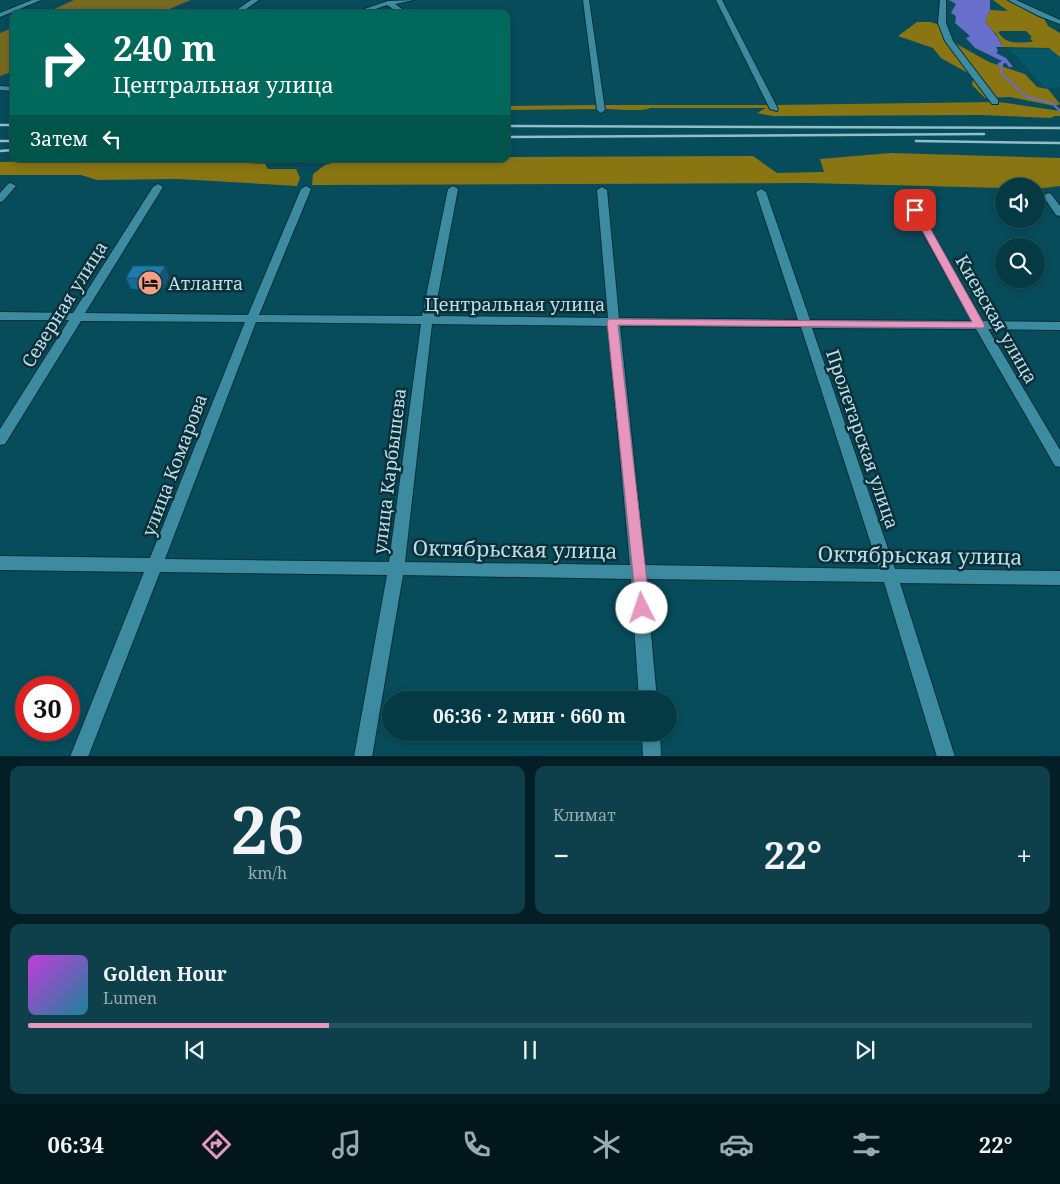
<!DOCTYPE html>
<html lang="ru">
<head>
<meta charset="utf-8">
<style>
  :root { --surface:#053944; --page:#0e404b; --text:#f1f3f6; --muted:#97acb2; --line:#26535d; --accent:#e797bd }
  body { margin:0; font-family:"Noto Serif",serif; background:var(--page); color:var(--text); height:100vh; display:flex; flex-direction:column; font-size:19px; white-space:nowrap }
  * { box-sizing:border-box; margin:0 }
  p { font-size:16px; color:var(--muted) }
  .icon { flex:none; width:28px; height:28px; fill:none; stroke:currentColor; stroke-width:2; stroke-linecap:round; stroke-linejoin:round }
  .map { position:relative; height:756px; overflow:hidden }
  .panel { display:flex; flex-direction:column; gap:10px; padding:10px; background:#031f25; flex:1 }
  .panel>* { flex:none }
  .hud { position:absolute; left:10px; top:10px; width:500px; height:152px; border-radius:10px; box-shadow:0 2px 8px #0003,0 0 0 1px var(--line); background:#00695c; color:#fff; overflow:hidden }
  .buttons { position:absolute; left:995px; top:178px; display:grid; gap:10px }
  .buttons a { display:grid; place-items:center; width:50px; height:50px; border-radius:50%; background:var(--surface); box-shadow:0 2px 8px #0003,0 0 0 1px var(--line); font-size:25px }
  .speed { position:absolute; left:15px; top:676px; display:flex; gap:10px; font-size:25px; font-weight:700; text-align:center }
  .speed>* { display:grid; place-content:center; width:65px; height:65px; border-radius:50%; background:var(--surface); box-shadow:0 2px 8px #0003,0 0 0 1px var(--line); line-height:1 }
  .speed .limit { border:8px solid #d22; background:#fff; color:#111 }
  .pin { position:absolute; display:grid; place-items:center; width:42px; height:42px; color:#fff; margin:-21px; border-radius:10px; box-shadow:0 2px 8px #0006 }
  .me { position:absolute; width:55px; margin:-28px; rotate:356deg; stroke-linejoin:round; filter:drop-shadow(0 0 4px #0008) }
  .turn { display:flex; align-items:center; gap:18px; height:105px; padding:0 20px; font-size:22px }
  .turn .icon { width:65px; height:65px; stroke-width:2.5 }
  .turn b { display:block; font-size:35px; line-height:42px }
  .then { display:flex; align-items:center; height:48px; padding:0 20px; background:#0003; gap:10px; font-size:19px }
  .big { font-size:38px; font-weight:700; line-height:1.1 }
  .panel .tile { flex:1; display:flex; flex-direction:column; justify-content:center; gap:8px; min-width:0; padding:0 18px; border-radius:10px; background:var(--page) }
  .panel .dial { align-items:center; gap:0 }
  .dial b { font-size:65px; line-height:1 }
  .song { display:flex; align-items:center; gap:15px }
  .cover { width:60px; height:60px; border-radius:8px; background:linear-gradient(135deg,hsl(290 70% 55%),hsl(190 70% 35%)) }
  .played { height:5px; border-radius:2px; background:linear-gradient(90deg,var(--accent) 30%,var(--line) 30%) }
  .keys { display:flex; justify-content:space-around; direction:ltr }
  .heat { display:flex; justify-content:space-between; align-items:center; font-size:28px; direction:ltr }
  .panel .tiles { flex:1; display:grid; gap:10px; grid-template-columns:1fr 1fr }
  .tile:last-child { grid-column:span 2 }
  .trip { position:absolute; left:382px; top:691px; width:295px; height:50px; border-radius:25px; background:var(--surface); box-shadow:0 2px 8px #0003,0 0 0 1px var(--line); font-weight:700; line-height:50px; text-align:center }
  .tabs { display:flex; height:80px; justify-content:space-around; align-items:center; background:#02171b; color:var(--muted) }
  .tabs .icon { width:35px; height:35px }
  .tabs .on { color:var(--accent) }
  .tabs b { font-size:22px; color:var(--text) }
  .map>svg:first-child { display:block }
</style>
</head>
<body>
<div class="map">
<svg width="1060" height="757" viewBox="0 0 1060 757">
  <rect width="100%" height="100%" fill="#074c5b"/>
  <path fill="#065869" d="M 1010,49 L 1051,49 L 1060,57 L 1060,87 L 1045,88 Z"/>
  <g fill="#786922">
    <path d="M 74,0 L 191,0 L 157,14 L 43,14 Z"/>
    <path d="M 14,27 L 14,71 L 0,76 L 0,33 Z"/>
  </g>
  <g fill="#897612" fill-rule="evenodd">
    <path d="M 993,0 L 1008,0 L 1044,18 L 1048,26 L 1060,33 L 1060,57 L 1049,48 L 1003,47 L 996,34 L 985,22 L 990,10 L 1008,11 ZM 1001,31 L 1026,31 L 1032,37 L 1030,38 L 1033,42 C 1019,42 1007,46 998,32 Z"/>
    <path d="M 917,22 L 930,22 L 940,25 L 944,37 L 989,62 L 1025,74 L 1037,87 L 1048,89 L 1060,104 L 1055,106 L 1010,97 L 985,98 L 972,85 L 973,79 L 968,73 L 941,58 L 933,48 L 898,36 Z"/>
    <path d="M 999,102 L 1060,111 L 1060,116 L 1054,116 L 1051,118 L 982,115 L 773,116 L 757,113 L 766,108 L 650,108 C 645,112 613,109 603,109 L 602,105 L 770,105 L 772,110 L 777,110 L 774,105 Z"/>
    <path d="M 597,105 L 598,109 L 506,110 L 506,106 Z"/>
    <path d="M 891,153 L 1060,158 L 1060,186 L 1036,189 L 1036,186 L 1004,186 L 1004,188 L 808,183 L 312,185 L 313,174 L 325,165 L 343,160 L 506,159 L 506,157 L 753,156 L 777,173 L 824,172 L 820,159 Z"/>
    <path d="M 177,159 L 265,164 L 268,169 L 296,169 L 300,178 L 297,186 L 178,179 L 97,180 L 81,175 L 0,175 L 0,162 Z"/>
  </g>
  <path fill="#676fcb" d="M 990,0 L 990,10 L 985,22 C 993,30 998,38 1003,47 L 996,47 L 998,51 L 996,53 L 1006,58 L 1013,67 L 1009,67 L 1005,62 L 1003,63 L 1002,68 L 997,64 L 1002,61 L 975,48 L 966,38 L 970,36 L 955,23 L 956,16 L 951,13 L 956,4 L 949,0 Z"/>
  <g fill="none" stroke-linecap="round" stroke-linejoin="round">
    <path stroke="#676fcb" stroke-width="2" d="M 1005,62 L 1002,63 L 1001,73 L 1027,97 L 1052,103 L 1060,111"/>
    <defs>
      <g id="minor">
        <path d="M 32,0 L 41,0 L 0,17 L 0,13 Z"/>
        <path d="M 251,0 L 259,0 L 239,14 L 231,14 Z"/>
        <path d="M 414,0 L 395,4 L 409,14 L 401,14 L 387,5 L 361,14 L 350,14 L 388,1 Z"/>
        <path d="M 583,0 L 589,0 L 605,110 L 601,113 L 597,110 Z"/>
        <path d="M 716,0 L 722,0 L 778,109 L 777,111 L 770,109 Z"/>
        <path d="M 940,0 L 946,0 L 946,23 L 953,41 L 998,100 L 998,104 L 992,104 L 945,41 L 938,23 Z"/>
        <path d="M 1008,0 L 1016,0 L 1060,20 L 1060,24 L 1039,16 Z"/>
        <path d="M 0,86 L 14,87 L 14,91 L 0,90 Z"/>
        <path d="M 11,183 L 16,186 L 3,201 L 0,202 L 0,193 L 8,184 Z"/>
        <path d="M 158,184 L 163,187 L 85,313 L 248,315 L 301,189 L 306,186 L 311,189 L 259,315 L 422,316 L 448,189 L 453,186 L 458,189 L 434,316 L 608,318 L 597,190 L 602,187 L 607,190 L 619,318 L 798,320 L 756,192 L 761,189 L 766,192 L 810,320 L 972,321 L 901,194 L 906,191 L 909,192 L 983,321 L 1060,322 L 1060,330 L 988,329 L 1060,450 L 1060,467 L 1055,466 L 976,329 L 812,328 L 895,569 L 1060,571 L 1060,585 L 900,583 L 955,757 L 937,757 L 884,582 L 646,579 L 657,700 L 639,700 L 631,579 L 403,575 L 372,757 L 354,757 L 387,575 L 160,572 L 88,757 L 70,757 L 144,572 L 0,570 L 0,556 L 150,558 L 245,322 L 81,321 L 5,444 L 0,445 L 0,429 L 69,320 L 0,320 L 0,312 L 73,313 L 153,187 ZM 256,322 L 421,324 L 389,562 L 165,559 ZM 432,324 L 608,326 L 630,565 L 405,562 ZM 620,326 L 801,327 L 879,569 L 645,565 Z"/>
        <path d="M 1048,193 L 1051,194 L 1060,206 L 1060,216 L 1056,215 L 1043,196 Z"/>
        <path d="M 642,732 L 660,732 L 661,757 L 643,757 Z"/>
      </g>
    </defs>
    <use href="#minor" stroke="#02303a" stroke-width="2"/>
    <use href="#minor" fill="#3c8ba0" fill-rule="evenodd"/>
    <path stroke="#92beca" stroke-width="2" d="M 0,125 L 14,125"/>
    <g stroke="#92beca" stroke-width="2.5">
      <path d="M 0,125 L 14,125"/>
      <path d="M 506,126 L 1060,128"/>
      <path d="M 506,137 L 984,134"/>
      <path d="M 0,141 L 14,141"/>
      <path d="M 916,141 L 1060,143"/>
      <path d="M 0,151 L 14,150"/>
    </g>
  </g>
  <path fill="#186a93" d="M 169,277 L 162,289 L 131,289 L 126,278 Z"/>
  <path fill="#145678" d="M 165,266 L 169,277 L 162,289 L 158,278 Z"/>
  <path fill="#1c7bab" stroke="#145678" d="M 133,266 L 165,266 L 158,278 L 126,278 Z"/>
  <path fill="#e797bd" stroke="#96627b" d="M 915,207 L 920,210 L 985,326 L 983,328 L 618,325 L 650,608 L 647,613 L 642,615 L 637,613 L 607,322 L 609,319 L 972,322 L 911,210 Z"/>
  <defs>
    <symbol id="hotel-disc" viewBox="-11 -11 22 22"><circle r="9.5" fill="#f39f86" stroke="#0d2f37"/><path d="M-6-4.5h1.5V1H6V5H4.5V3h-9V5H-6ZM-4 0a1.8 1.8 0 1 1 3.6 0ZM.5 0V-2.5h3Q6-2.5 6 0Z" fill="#111"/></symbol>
  </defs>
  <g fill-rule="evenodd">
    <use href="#hotel-disc" x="136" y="269" width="28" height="28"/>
  </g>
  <g text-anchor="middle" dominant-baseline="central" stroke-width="5" stroke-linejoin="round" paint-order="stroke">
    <g font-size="18" fill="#badfea" stroke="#0d2f37" text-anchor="start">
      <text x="168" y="283">Атланта</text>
    </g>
    <g font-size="18" fill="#badfea" stroke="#0d2f37">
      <text transform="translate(64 304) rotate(-58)">Северная улица</text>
      <text x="515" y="304">Центральная улица</text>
      <text transform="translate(997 319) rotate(60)">Киевская улица</text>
      <text transform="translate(863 439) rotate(71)">Пролетарская улица</text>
      <text transform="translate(174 465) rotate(-69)">улица Комарова</text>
      <text transform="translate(389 471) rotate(-83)">улица Карбышева</text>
    </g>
    <g font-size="21" fill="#badfea" stroke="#0d2f37">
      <text transform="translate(515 549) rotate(1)">Октябрьская улица</text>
      <text transform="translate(920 555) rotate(1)">Октябрьская улица</text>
    </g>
  </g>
</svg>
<div class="buttons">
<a><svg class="icon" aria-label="sound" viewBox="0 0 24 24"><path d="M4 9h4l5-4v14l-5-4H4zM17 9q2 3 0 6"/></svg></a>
<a><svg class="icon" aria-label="search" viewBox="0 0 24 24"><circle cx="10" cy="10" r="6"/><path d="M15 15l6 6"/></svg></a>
</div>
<div class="speed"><div class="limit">30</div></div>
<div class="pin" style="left:915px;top:210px;background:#d93025"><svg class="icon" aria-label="arrive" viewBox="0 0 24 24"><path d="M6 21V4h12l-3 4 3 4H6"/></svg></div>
<svg class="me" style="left:642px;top:608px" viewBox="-20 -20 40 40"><circle r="19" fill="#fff"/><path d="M0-13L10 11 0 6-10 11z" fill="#e797bd"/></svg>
<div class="trip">06:36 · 2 мин · 660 m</div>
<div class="hud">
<div class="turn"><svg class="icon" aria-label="right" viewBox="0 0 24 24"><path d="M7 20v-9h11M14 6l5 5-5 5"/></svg><div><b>240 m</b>Центральная улица</div></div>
<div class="then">Затем<svg class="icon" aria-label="left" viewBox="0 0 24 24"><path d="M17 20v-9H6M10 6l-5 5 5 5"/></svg></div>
</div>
</div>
<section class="panel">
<div class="tiles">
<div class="tile dial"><b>26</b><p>km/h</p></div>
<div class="tile"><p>Климат</p>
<div class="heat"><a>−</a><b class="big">22°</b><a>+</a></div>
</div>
<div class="tile">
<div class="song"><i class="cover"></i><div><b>Golden Hour</b><p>Lumen</p></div></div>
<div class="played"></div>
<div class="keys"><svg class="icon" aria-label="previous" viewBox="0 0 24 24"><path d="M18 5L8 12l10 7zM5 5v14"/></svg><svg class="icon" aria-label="pause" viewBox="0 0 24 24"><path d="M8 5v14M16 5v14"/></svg><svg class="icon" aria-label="next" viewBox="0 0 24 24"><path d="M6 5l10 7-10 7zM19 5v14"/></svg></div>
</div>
</div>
</section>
<nav class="tabs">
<b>06:34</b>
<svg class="icon on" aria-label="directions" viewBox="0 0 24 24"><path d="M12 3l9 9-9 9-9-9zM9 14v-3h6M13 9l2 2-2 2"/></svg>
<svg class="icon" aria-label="music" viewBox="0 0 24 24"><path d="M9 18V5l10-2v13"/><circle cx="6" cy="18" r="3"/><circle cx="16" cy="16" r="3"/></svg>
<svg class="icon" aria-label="phone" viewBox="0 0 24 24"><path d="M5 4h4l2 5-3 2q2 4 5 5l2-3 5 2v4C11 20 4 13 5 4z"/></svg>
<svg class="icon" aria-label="climate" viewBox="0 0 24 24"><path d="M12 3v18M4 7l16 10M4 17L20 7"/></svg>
<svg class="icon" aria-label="car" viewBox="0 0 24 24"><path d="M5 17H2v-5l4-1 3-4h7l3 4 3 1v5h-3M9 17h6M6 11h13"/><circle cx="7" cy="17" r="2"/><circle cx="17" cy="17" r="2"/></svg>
<svg class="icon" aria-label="filters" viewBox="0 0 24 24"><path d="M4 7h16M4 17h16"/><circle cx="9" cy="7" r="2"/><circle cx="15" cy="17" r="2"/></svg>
<b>22°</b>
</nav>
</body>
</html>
